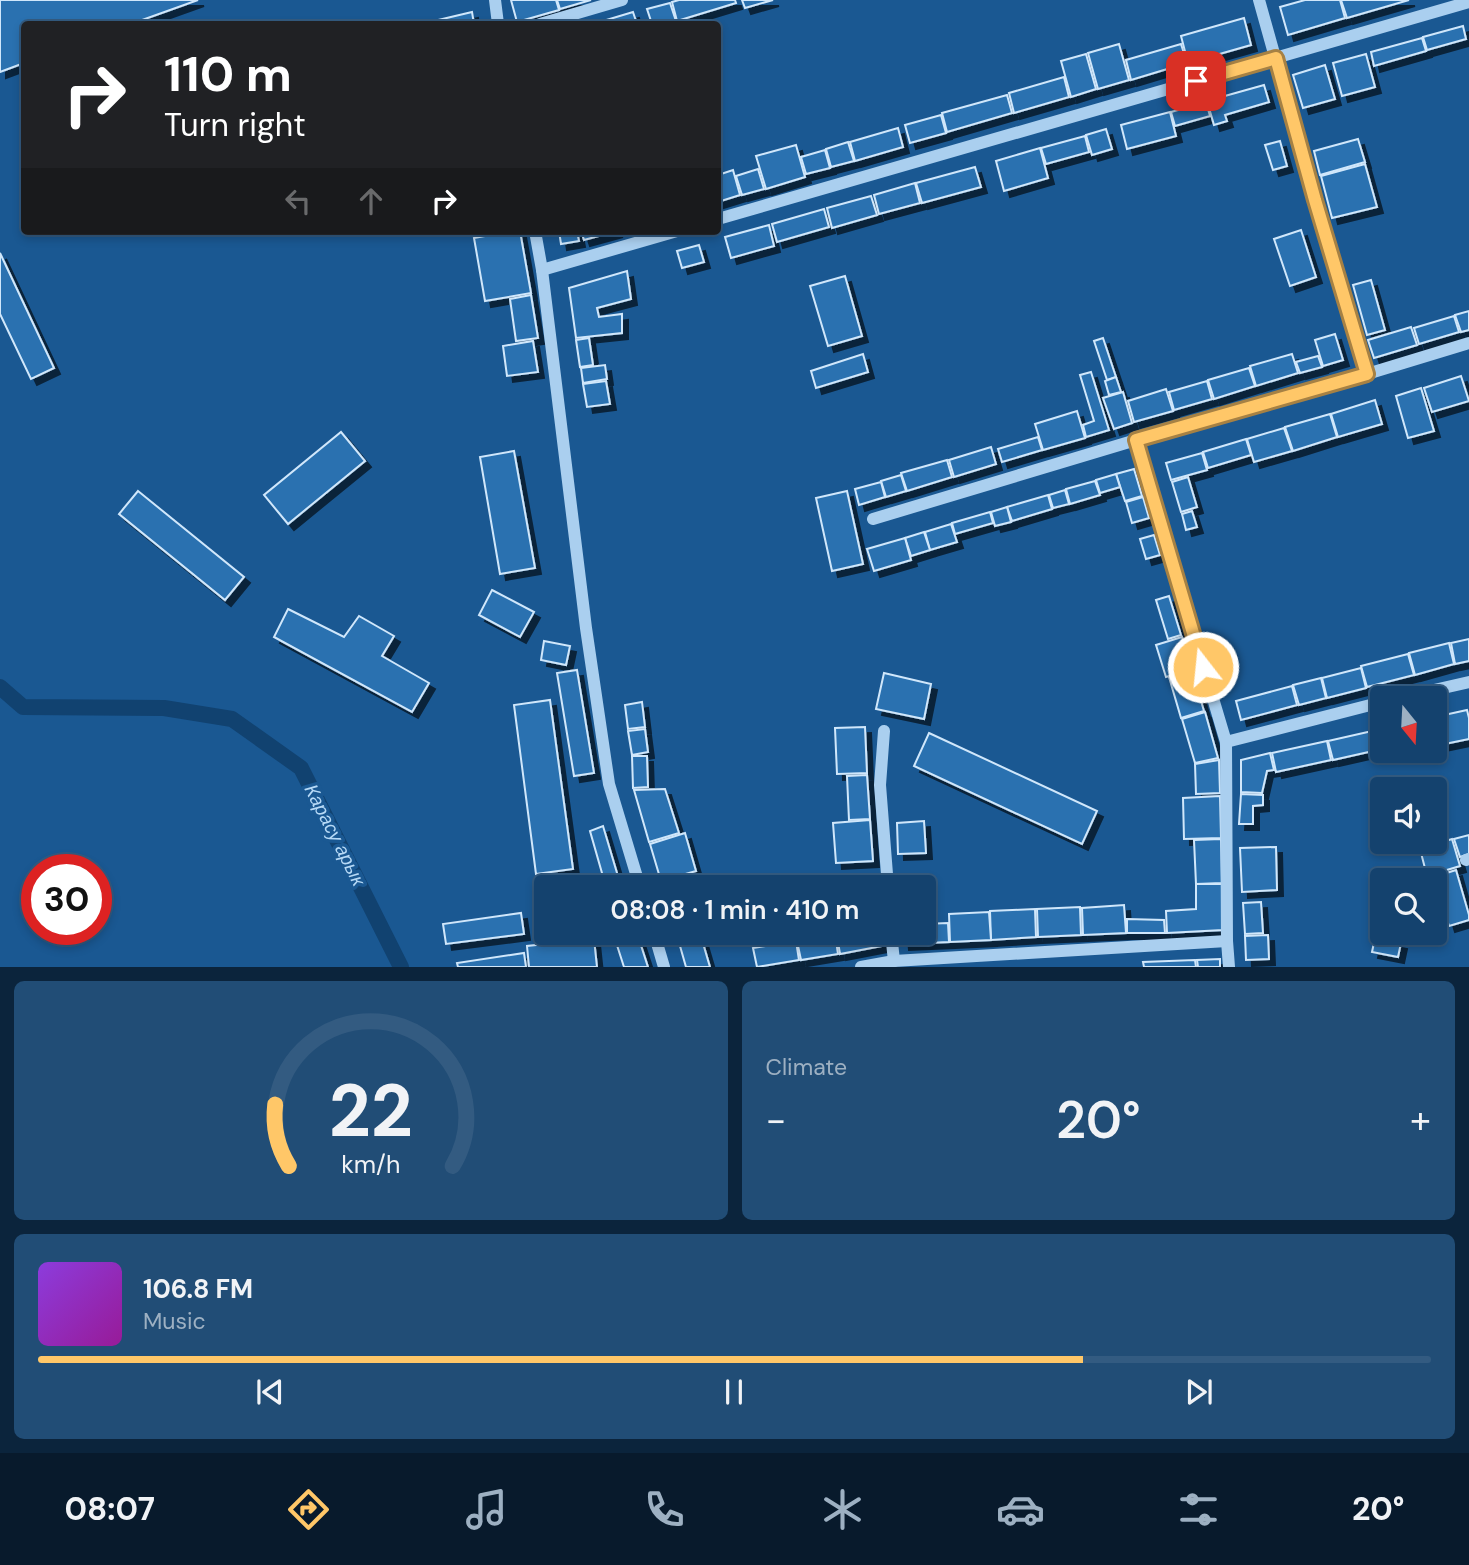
<!DOCTYPE html>
<html lang="en">
<head>
<meta charset="utf-8">
<style>
  :root { --surface:#14426e; --page:#214d76; --text:#f1f3f6; --muted:#9db0c2; --line:#335b81; --accent:#ffc768 }
  body { margin:0; font-family:"DM Sans",sans-serif; background:var(--page); color:var(--text); height:100vh; display:flex; flex-direction:column; font-size:26px; white-space:nowrap }
  * { box-sizing:border-box; margin:0 }
  p { font-size:23px; color:var(--muted) }
  .icon { flex:none; width:38px; height:38px; fill:none; stroke:currentColor; stroke-width:2; stroke-linecap:round; stroke-linejoin:round }
  .map { position:relative; height:967px; overflow:hidden }
  .panel { display:flex; flex-direction:column; gap:14px; padding:14px; background:#0b243c; flex:1 }
  .panel>* { flex:none }
  .top-card { position:absolute; left:21px; top:21px; width:700px; height:214px; border-radius:7px; box-shadow:0 4px 10px #0003,0 0 0 2px var(--line); background:#202124; color:#fff; overflow:hidden }
  .needle { width:46px; rotate:162deg }
  .fabs { position:absolute; left:1370px; top:686px; display:grid; gap:14px }
  .fabs a { display:grid; place-items:center; width:77px; height:77px; border-radius:7px; background:var(--surface); box-shadow:0 4px 10px #0003,0 0 0 2px var(--line); font-size:35px }
  .speed { position:absolute; left:21px; top:854px; display:flex; gap:14px; font-size:35px; font-weight:700; text-align:center }
  .speed>* { display:grid; place-content:center; width:91px; height:91px; border-radius:50%; background:var(--surface); box-shadow:0 4px 10px #0003,0 0 0 2px var(--line); line-height:1 }
  .speed .limit { border:10px solid #d22; background:#fff; color:#111 }
  .pin { position:absolute; display:grid; place-items:center; width:60px; height:60px; color:#fff; margin:-30px; border-radius:14px; box-shadow:0 4px 10px #0006 }
  .me { position:absolute; width:77px; margin:-38px; rotate:344deg; stroke-linejoin:round; filter:drop-shadow(0 0 5px #0008) }
  .turn { display:flex; align-items:center; gap:24px; height:147px; padding:0 28px; font-size:32px }
  .turn .icon { width:91px; height:91px; stroke-width:2.5 }
  .turn b { display:block; font-size:49px; line-height:60px }
  .lanes { display:flex; align-items:center; height:66px; padding:0 28px; background:#0003; justify-content:center; gap:35px; direction:ltr }
  .lanes .off { opacity:.35 }
  .big { font-size:52px; font-weight:600; line-height:1.1 }
  .panel .tile { flex:1; display:flex; flex-direction:column; justify-content:center; gap:10px; min-width:0; padding:0 24px; border-radius:10px; background:var(--page) }
  .panel .dial { align-items:center; gap:0 }
  .dial svg { height:182px; overflow:visible; fill:none; stroke:var(--line); stroke-width:7; stroke-linecap:round; text-anchor:middle }
  .dial text { fill:var(--text); stroke:none }
  .song { display:flex; align-items:center; gap:21px }
  .cover { width:84px; height:84px; border-radius:10px; background:linear-gradient(135deg,hsl(270 70% 55%),hsl(300 70% 35%)) }
  .played { height:7px; border-radius:4px; background:linear-gradient(90deg,var(--accent) 75%,var(--line) 75%) }
  .keys { display:flex; justify-content:space-around; direction:ltr }
  .heat { display:flex; justify-content:space-between; align-items:center; font-size:38px; direction:ltr }
  .panel .tiles { flex:1; display:grid; gap:14px; grid-template-columns:1fr 1fr }
  .tile:last-child { grid-column:span 2 }
  .trip { position:absolute; left:534px; top:875px; width:402px; height:70px; border-radius:7px; background:var(--surface); box-shadow:0 4px 10px #0003,0 0 0 2px var(--line); font-weight:600; line-height:70px; text-align:center }
  .menu { display:flex; height:112px; justify-content:space-around; align-items:center; background:#081a2c; color:var(--muted) }
  .menu .icon { width:49px; height:49px }
  .menu .on { color:var(--accent) }
  .menu b { font-size:32px; color:var(--text) }
  .map>svg:first-child { display:block }
</style>
</head>
<body>
<div class="map">
<svg width="1469" height="967" viewBox="0 0 1469 967">
  <defs>
    <filter id="shadow"><feDropShadow dx="6" dy="6" stdDeviation="0" flood-color="#0009"/></filter>
  </defs>
  <rect width="100%" height="100%" fill="#1a5892"/>
  <g fill="none" stroke-linecap="round" stroke-linejoin="round">
    <path stroke="#114270" stroke-width="16" d="M 0,687 L 23,707 L 164,708 L 232,719 L 301,768 L 401,967"/>
  </g>
  <g fill="#2971b0" stroke="#d0e7fb" stroke-width="2" filter="url(#shadow)">
    <path d="M 0,0 L 198,0 L 131,24 L 24,24 L 24,63 L 0,72 Z"/>
    <path d="M 511,0 L 556,0 L 559,10 L 517,22 Z"/>
    <path d="M 557,0 L 591,0 L 560,9 Z"/>
    <path d="M 679,0 L 735,0 L 736,3 L 677,21 L 672,2 Z"/>
    <path d="M 742,0 L 773,0 L 745,8 Z"/>
    <path d="M 1305,0 L 1340,0 L 1345,18 L 1288,35 L 1280,7 Z"/>
    <path d="M 1341,0 L 1409,0 L 1347,18 Z"/>
    <path d="M 670,3 L 676,21 L 664,24 L 652,24 L 647,9 Z"/>
    <path d="M 472,12 L 474,24 L 435,24 L 434,21 Z"/>
    <path d="M 633,12 L 637,24 L 593,24 Z"/>
    <path d="M 1244,18 L 1251,45 L 1188,63 L 1181,36 Z"/>
    <path d="M 1463,26 L 1466,39 L 1427,50 L 1423,37 Z"/>
    <path d="M 1422,38 L 1426,51 L 1374,66 L 1371,52 Z"/>
    <path d="M 1119,44 L 1129,80 L 1098,89 L 1088,53 Z"/>
    <path d="M 1181,44 L 1187,63 L 1131,80 L 1126,60 Z"/>
    <path d="M 1086,54 L 1096,89 L 1071,97 L 1061,61 Z"/>
    <path d="M 1366,54 L 1375,87 L 1342,96 L 1333,63 Z"/>
    <path d="M 1325,65 L 1335,99 L 1303,108 L 1293,75 Z"/>
    <path d="M 1064,77 L 1069,97 L 1014,113 L 1009,93 Z"/>
    <path d="M 1264,85 L 1269,102 L 1225,115 L 1227,121 L 1214,125 L 1207,101 Z"/>
    <path d="M 1007,95 L 1012,113 L 947,132 L 942,113 Z"/>
    <path d="M 1206,102 L 1210,116 L 1175,126 L 1171,112 Z"/>
    <path d="M 1170,112 L 1176,136 L 1127,149 L 1121,125 Z"/>
    <path d="M 941,115 L 946,133 L 910,143 L 905,125 Z"/>
    <path d="M 898,128 L 903,147 L 855,161 L 850,142 Z"/>
    <path d="M 1106,129 L 1112,149 L 1092,155 L 1086,135 Z"/>
    <path d="M 1085,136 L 1089,152 L 1046,164 L 1041,148 Z"/>
    <path d="M 1358,139 L 1365,162 L 1320,175 L 1314,151 Z"/>
    <path d="M 1280,141 L 1287,166 L 1273,170 L 1265,145 Z"/>
    <path d="M 848,142 L 854,161 L 831,167 L 826,149 Z"/>
    <path d="M 796,145 L 805,177 L 766,189 L 756,156 Z"/>
    <path d="M 1040,148 L 1048,178 L 1004,191 L 996,161 Z"/>
    <path d="M 825,150 L 830,168 L 806,174 L 801,157 Z"/>
    <path d="M 1365,164 L 1377,207 L 1332,218 L 1321,176 Z"/>
    <path d="M 975,167 L 981,187 L 922,203 L 916,183 Z"/>
    <path d="M 758,169 L 764,189 L 742,195 L 736,176 Z"/>
    <path d="M 733,170 L 740,195 L 718,202 L 718,175 Z"/>
    <path d="M 915,183 L 920,203 L 879,214 L 874,195 Z"/>
    <path d="M 871,196 L 877,215 L 832,228 L 827,208 Z"/>
    <path d="M 824,209 L 829,227 L 777,242 L 772,224 Z"/>
    <path d="M 769,225 L 774,246 L 731,258 L 725,237 Z"/>
    <path d="M 1301,230 L 1316,277 L 1290,286 L 1274,239 Z"/>
    <path d="M 512,231 L 520,231 L 531,293 L 485,301 L 474,238 Z"/>
    <path d="M 559,231 L 577,231 L 579,241 L 561,244 Z"/>
    <path d="M 581,231 L 617,231 L 584,240 Z"/>
    <path d="M 699,245 L 704,262 L 682,268 L 677,251 Z"/>
    <path d="M 0,253 L 54,368 L 31,379 L 0,314 Z"/>
    <path d="M 627,271 L 631,299 L 597,308 L 599,317 L 622,314 L 622,333 L 576,338 L 569,288 Z"/>
    <path d="M 845,276 L 862,336 L 828,346 L 810,286 Z"/>
    <path d="M 1371,280 L 1385,330 L 1367,335 L 1353,285 Z"/>
    <path d="M 531,295 L 538,338 L 516,341 L 510,299 Z"/>
    <path d="M 1469,311 L 1469,330 L 1461,332 L 1455,315 Z"/>
    <path d="M 1454,316 L 1459,332 L 1419,344 L 1414,328 Z"/>
    <path d="M 1411,327 L 1417,345 L 1374,358 L 1368,340 Z"/>
    <path d="M 1335,334 L 1343,360 L 1323,366 L 1315,340 Z"/>
    <path d="M 589,338 L 593,365 L 580,367 L 576,340 Z"/>
    <path d="M 1103,338 L 1116,377 L 1107,380 L 1094,341 Z"/>
    <path d="M 533,341 L 538,372 L 507,376 L 503,346 Z"/>
    <path d="M 863,354 L 868,372 L 816,388 L 811,371 Z"/>
    <path d="M 1292,354 L 1298,373 L 1256,386 L 1250,366 Z"/>
    <path d="M 1318,356 L 1322,367 L 1300,373 L 1296,362 Z"/>
    <path d="M 605,365 L 607,379 L 583,383 L 581,368 Z"/>
    <path d="M 1249,368 L 1255,386 L 1214,399 L 1208,380 Z"/>
    <path d="M 1091,372 L 1109,430 L 1086,437 L 1083,425 L 1094,421 L 1080,375 Z"/>
    <path d="M 1461,376 L 1469,401 L 1432,412 L 1424,388 Z"/>
    <path d="M 1116,377 L 1121,392 L 1109,395 L 1105,381 Z"/>
    <path d="M 606,381 L 610,404 L 587,407 L 583,384 Z"/>
    <path d="M 1207,381 L 1212,399 L 1174,410 L 1169,392 Z"/>
    <path d="M 1421,388 L 1434,431 L 1408,438 L 1396,396 Z"/>
    <path d="M 1166,389 L 1173,411 L 1134,422 L 1128,401 Z"/>
    <path d="M 1123,392 L 1132,423 L 1114,429 L 1103,398 Z"/>
    <path d="M 1375,400 L 1382,424 L 1338,437 L 1331,414 Z"/>
    <path d="M 1077,411 L 1085,438 L 1043,450 L 1035,424 Z"/>
    <path d="M 1330,414 L 1337,437 L 1293,451 L 1285,427 Z"/>
    <path d="M 1284,428 L 1292,451 L 1254,462 L 1247,439 Z"/>
    <path d="M 341,432 L 365,461 L 288,524 L 264,495 Z"/>
    <path d="M 1038,437 L 1042,450 L 1002,462 L 998,449 Z"/>
    <path d="M 1246,439 L 1251,455 L 1208,468 L 1203,452 Z"/>
    <path d="M 991,447 L 996,464 L 954,477 L 949,460 Z"/>
    <path d="M 514,451 L 535,568 L 500,574 L 480,457 Z"/>
    <path d="M 1202,453 L 1207,470 L 1171,480 L 1166,463 Z"/>
    <path d="M 947,460 L 952,477 L 907,491 L 901,473 Z"/>
    <path d="M 1134,469 L 1142,496 L 1125,501 L 1116,474 Z"/>
    <path d="M 1116,474 L 1120,487 L 1100,493 L 1096,480 Z"/>
    <path d="M 901,475 L 906,491 L 886,497 L 881,481 Z"/>
    <path d="M 1188,477 L 1197,507 L 1181,512 L 1172,482 Z"/>
    <path d="M 1095,481 L 1100,495 L 1070,504 L 1066,489 Z"/>
    <path d="M 881,482 L 885,497 L 859,505 L 855,489 Z"/>
    <path d="M 1065,490 L 1069,504 L 1053,508 L 1049,495 Z"/>
    <path d="M 138,491 L 244,577 L 225,600 L 119,514 Z"/>
    <path d="M 847,491 L 863,564 L 832,571 L 816,498 Z"/>
    <path d="M 1048,495 L 1052,509 L 1012,521 L 1007,507 Z"/>
    <path d="M 1143,497 L 1149,518 L 1132,523 L 1126,502 Z"/>
    <path d="M 1007,507 L 1011,522 L 995,526 L 991,512 Z"/>
    <path d="M 1192,511 L 1197,527 L 1186,530 L 1182,514 Z"/>
    <path d="M 990,512 L 993,523 L 955,534 L 952,523 Z"/>
    <path d="M 951,524 L 957,542 L 930,550 L 925,532 Z"/>
    <path d="M 924,532 L 930,550 L 911,556 L 905,538 Z"/>
    <path d="M 1154,535 L 1160,555 L 1146,559 L 1140,539 Z"/>
    <path d="M 905,538 L 911,560 L 874,571 L 867,549 Z"/>
    <path d="M 492,590 L 534,612 L 520,637 L 479,615 Z"/>
    <path d="M 1169,596 L 1181,635 L 1168,639 L 1156,600 Z"/>
    <path d="M 288,609 L 344,637 L 359,616 L 394,636 L 382,656 L 429,683 L 412,712 L 274,637 Z"/>
    <path d="M 1182,637 L 1192,669 L 1166,677 L 1156,645 Z"/>
    <path d="M 1469,639 L 1469,661 L 1455,664 L 1451,643 Z"/>
    <path d="M 544,641 L 570,646 L 566,665 L 541,660 Z"/>
    <path d="M 1449,643 L 1454,664 L 1415,675 L 1409,653 Z"/>
    <path d="M 1408,654 L 1414,675 L 1367,687 L 1361,666 Z"/>
    <path d="M 1361,668 L 1366,688 L 1327,698 L 1322,678 Z"/>
    <path d="M 577,670 L 594,773 L 574,776 L 557,673 Z"/>
    <path d="M 1192,671 L 1204,711 L 1181,718 L 1169,677 Z"/>
    <path d="M 884,673 L 931,684 L 924,719 L 876,709 Z"/>
    <path d="M 1321,678 L 1326,698 L 1299,705 L 1293,685 Z"/>
    <path d="M 1292,686 L 1297,705 L 1241,720 L 1236,701 Z"/>
    <path d="M 550,700 L 573,869 L 536,874 L 514,705 Z"/>
    <path d="M 642,702 L 645,727 L 628,729 L 625,705 Z"/>
    <path d="M 1467,710 L 1469,718 L 1469,739 L 1435,746 L 1435,717 Z"/>
    <path d="M 1205,712 L 1218,758 L 1195,763 L 1182,719 Z"/>
    <path d="M 865,727 L 867,773 L 837,774 L 835,728 Z"/>
    <path d="M 645,729 L 648,752 L 632,755 L 628,731 Z"/>
    <path d="M 1381,729 L 1382,749 L 1333,760 L 1328,741 Z"/>
    <path d="M 929,733 L 1097,811 L 1082,844 L 914,766 Z"/>
    <path d="M 1327,741 L 1331,760 L 1276,772 L 1272,753 Z"/>
    <path d="M 1270,753 L 1274,770 L 1267,771 L 1262,793 L 1241,792 L 1241,760 Z"/>
    <path d="M 632,756 L 647,756 L 648,787 L 633,788 Z"/>
    <path d="M 1219,760 L 1220,793 L 1196,794 L 1195,764 Z"/>
    <path d="M 867,775 L 870,819 L 849,820 L 847,776 Z"/>
    <path d="M 665,789 L 679,833 L 649,842 L 634,790 Z"/>
    <path d="M 1241,794 L 1263,795 L 1263,805 L 1253,806 L 1253,824 L 1239,824 Z"/>
    <path d="M 1220,796 L 1221,838 L 1184,839 L 1183,798 Z"/>
    <path d="M 870,820 L 873,861 L 836,863 L 833,823 Z"/>
    <path d="M 924,821 L 926,853 L 898,854 L 897,823 Z"/>
    <path d="M 603,826 L 620,883 L 606,887 L 590,831 Z"/>
    <path d="M 685,833 L 696,871 L 661,881 L 650,844 Z"/>
    <path d="M 1469,835 L 1469,854 L 1460,857 L 1454,839 Z"/>
    <path d="M 1221,839 L 1222,883 L 1196,884 L 1194,840 Z"/>
    <path d="M 1452,839 L 1460,866 L 1427,876 L 1420,849 Z"/>
    <path d="M 1276,847 L 1277,890 L 1242,892 L 1240,848 Z"/>
    <path d="M 1456,870 L 1469,915 L 1469,920 L 1449,926 L 1434,877 Z"/>
    <path d="M 685,876 L 688,887 L 663,887 L 661,883 Z"/>
    <path d="M 1196,884 L 1222,884 L 1223,930 L 1167,933 L 1166,911 L 1196,909 Z"/>
    <path d="M 1261,902 L 1263,933 L 1245,934 L 1243,903 Z"/>
    <path d="M 1124,905 L 1126,933 L 1083,935 L 1082,908 Z"/>
    <path d="M 1080,907 L 1081,935 L 1038,937 L 1037,909 Z"/>
    <path d="M 1035,909 L 1036,937 L 991,940 L 990,911 Z"/>
    <path d="M 989,912 L 991,940 L 950,942 L 949,914 Z"/>
    <path d="M 521,913 L 524,934 L 446,944 L 443,924 Z"/>
    <path d="M 1127,919 L 1164,920 L 1165,933 L 1127,933 Z"/>
    <path d="M 948,923 L 949,942 L 903,944 L 902,933 L 924,933 L 924,924 Z"/>
    <path d="M 637,933 L 648,967 L 624,967 L 615,939 Z"/>
    <path d="M 700,933 L 710,967 L 686,967 L 678,939 Z"/>
    <path d="M 861,933 L 880,933 L 882,946 L 840,954 L 837,936 Z"/>
    <path d="M 835,934 L 838,954 L 801,960 L 797,941 Z"/>
    <path d="M 1268,935 L 1269,959 L 1246,960 L 1245,936 Z"/>
    <path d="M 1375,938 L 1401,943 L 1398,957 L 1372,952 Z"/>
    <path d="M 594,939 L 597,967 L 529,967 L 527,946 Z"/>
    <path d="M 796,941 L 799,960 L 757,967 L 753,948 Z"/>
    <path d="M 524,953 L 526,967 L 458,967 L 457,963 Z"/>
    <path d="M 1220,959 L 1220,967 L 1198,967 L 1197,960 Z"/>
    <path d="M 1195,960 L 1196,967 L 1144,967 L 1143,962 Z"/>
  </g>
  <g fill="none" stroke-linecap="round" stroke-linejoin="round">
    <g stroke="#aacfef" stroke-width="12">
      <path d="M 495,0 L 498,24"/>
      <path d="M 1259,0 L 1315,200 L 1367,374"/>
      <path d="M 540,24 L 622,0"/>
      <path d="M 718,219 L 1469,2"/>
      <path d="M 535,231 L 542,270 L 586,628 L 609,784 L 640,887"/>
      <path d="M 542,270 L 677,231"/>
      <path d="M 1136,440 L 1226,742 L 1227,941 L 1229,967"/>
      <path d="M 873,519 L 1136,440 L 1367,374 L 1469,343"/>
      <path d="M 1399,698 L 1469,682"/>
      <path d="M 884,731 L 880,785 L 888,887"/>
      <path d="M 1226,742 L 1382,702"/>
      <path d="M 1466,860 L 1469,859"/>
      <path d="M 654,933 L 664,967"/>
      <path d="M 891,933 L 894,961"/>
      <path d="M 861,967 L 894,961 L 1227,941"/>
    </g>
  </g>
  <g fill="none" stroke-linecap="round" stroke-linejoin="round">
    <defs>
      <path id="route" d="M 1196,81 L 1276,58 L 1315,200 L 1367,374 L 1136,440 L 1203,667"/>
    </defs>
    <use href="#route" stroke="#a68144" stroke-width="18"/>
    <use href="#route" stroke="#ffc768" stroke-width="12"/>
  </g>
  <g text-anchor="middle" dominant-baseline="central" stroke-width="7" stroke-linejoin="round" paint-order="stroke">
    <g font-size="19" font-style="italic" fill="#b6d9f6" stroke="#1a5892">
      <text transform="translate(335 835) rotate(63)">Карасу арык</text>
    </g>
  </g>
</svg>
<div class="fabs">
<a><svg class="needle" viewBox="-14 -14 28 28"><path d="M0-13l5 13h-10z" fill="#e53935"/><path d="M0 13l5-13h-10z" fill="#9db0c2"/></svg></a>
<a><svg class="icon" aria-label="sound" viewBox="0 0 24 24"><path d="M4 9h4l5-4v14l-5-4H4zM17 9q2 3 0 6"/></svg></a>
<a><svg class="icon" aria-label="search" viewBox="0 0 24 24"><circle cx="10" cy="10" r="6"/><path d="M15 15l6 6"/></svg></a>
</div>
<div class="speed"><div class="limit">30</div></div>
<div class="pin" style="left:1196px;top:81px;background:#d93025"><svg class="icon" aria-label="arrive" viewBox="0 0 24 24"><path d="M6 21V4h12l-3 4 3 4H6"/></svg></div>
<svg class="me" style="left:1203px;top:667px" viewBox="-20 -20 40 40"><circle r="17" fill="#ffc768" stroke="#fff" stroke-width="3"/><path d="M0-11L8 9 0 5-8 9z" fill="#fff"/></svg>
<div class="trip">08:08 · 1 min · 410 m</div>
<div class="top-card">
<div class="turn"><svg class="icon" aria-label="right" viewBox="0 0 24 24"><path d="M7 20v-9h11M14 6l5 5-5 5"/></svg><div><b>110 m</b>Turn right</div></div>
<div class="lanes"><svg class="icon off" aria-label="left" viewBox="0 0 24 24"><path d="M17 20v-9H6M10 6l-5 5 5 5"/></svg><svg class="icon off" aria-label="ahead" viewBox="0 0 24 24"><path d="M12 20V5M6 11l6-6 6 6"/></svg><svg class="icon" aria-label="right" viewBox="0 0 24 24"><path d="M7 20v-9h11M14 6l5 5-5 5"/></svg></div>
</div>
</div>
<section class="panel">
<div class="tiles">
<div class="tile dial"><svg viewBox="0 0 100 80">
<path d="M14 69A42 42 0 1 1 86 69"/>
<path d="M14 69A42 42 0 0 1 8 42" stroke="#ffc768"/>
<text x="50" y="56" font-size="32" font-weight="700">22</text>
<text x="50" y="72" font-size="11">km/h</text>
</svg></div>
<div class="tile"><p>Climate</p>
<div class="heat"><a>−</a><b class="big">20°</b><a>+</a></div>
</div>
<div class="tile">
<div class="song"><i class="cover"></i><div><b>106.8 FM</b><p>Music</p></div></div>
<div class="played"></div>
<div class="keys"><svg class="icon" aria-label="previous" viewBox="0 0 24 24"><path d="M18 5L8 12l10 7zM5 5v14"/></svg><svg class="icon" aria-label="pause" viewBox="0 0 24 24"><path d="M8 5v14M16 5v14"/></svg><svg class="icon" aria-label="next" viewBox="0 0 24 24"><path d="M6 5l10 7-10 7zM19 5v14"/></svg></div>
</div>
</div>
</section>
<nav class="menu">
<b>08:07</b>
<svg class="icon on" aria-label="directions" viewBox="0 0 24 24"><path d="M12 3l9 9-9 9-9-9zM9 14v-3h6M13 9l2 2-2 2"/></svg>
<svg class="icon" aria-label="music" viewBox="0 0 24 24"><path d="M9 18V5l10-2v13"/><circle cx="6" cy="18" r="3"/><circle cx="16" cy="16" r="3"/></svg>
<svg class="icon" aria-label="phone" viewBox="0 0 24 24"><path d="M5 4h4l2 5-3 2q2 4 5 5l2-3 5 2v4C11 20 4 13 5 4z"/></svg>
<svg class="icon" aria-label="climate" viewBox="0 0 24 24"><path d="M12 3v18M4 7l16 10M4 17L20 7"/></svg>
<svg class="icon" aria-label="car" viewBox="0 0 24 24"><path d="M5 17H2v-5l4-1 3-4h7l3 4 3 1v5h-3M9 17h6M6 11h13"/><circle cx="7" cy="17" r="2"/><circle cx="17" cy="17" r="2"/></svg>
<svg class="icon" aria-label="filters" viewBox="0 0 24 24"><path d="M4 7h16M4 17h16"/><circle cx="9" cy="7" r="2"/><circle cx="15" cy="17" r="2"/></svg>
<b>20°</b>
</nav>
</body>
</html>
